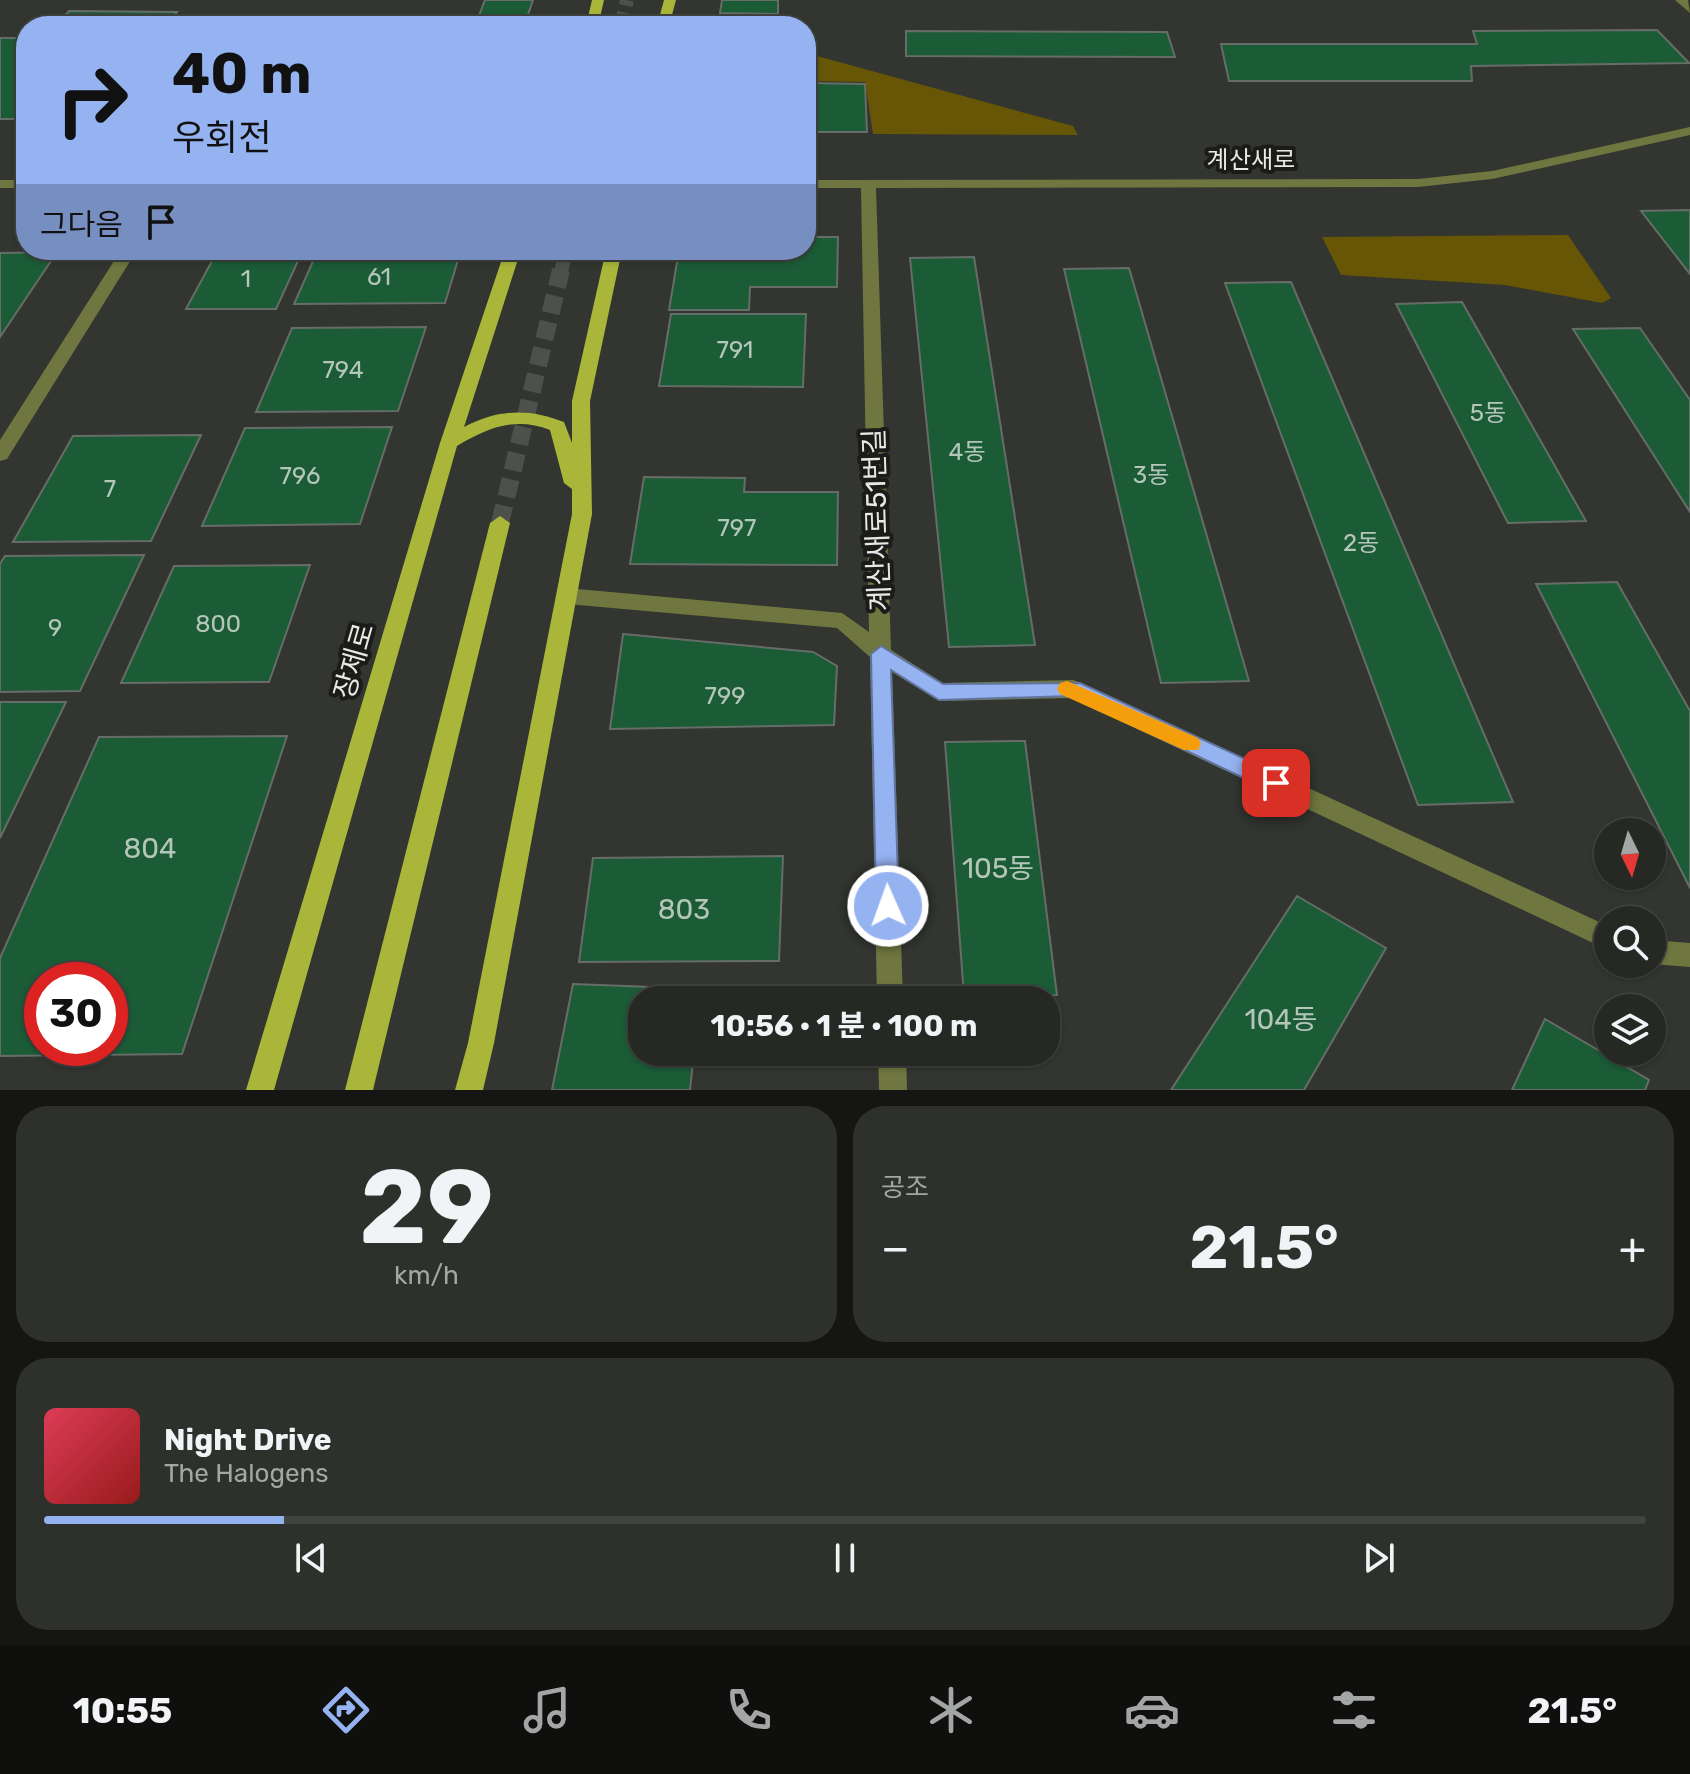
<!DOCTYPE html>
<html lang="ko">
<head>
<meta charset="utf-8">
<style>
  :root { --surface:#262824; --page:#2e302c; --text:#f1f3f6; --muted:#a4a6a6; --line:#424441; --accent:#95b2f1 }
  body { margin:0; font-family:Rubik,"Noto Sans KR",sans-serif; background:var(--page); color:var(--text); height:100vh; display:flex; flex-direction:column; font-size:30px; white-space:nowrap }
  * { box-sizing:border-box; margin:0 }
  p { font-size:26px; color:var(--muted) }
  .icon { flex:none; width:44px; height:44px; fill:none; stroke:currentColor; stroke-width:2; stroke-linecap:round; stroke-linejoin:round }
  .map { position:relative; height:1090px; overflow:hidden }
  .panel { display:flex; flex-direction:column; gap:16px; padding:16px; background:#151614; flex:1 }
  .panel>* { flex:none }
  .guide { position:absolute; left:16px; top:16px; width:800px; height:244px; border-radius:32px; box-shadow:0 2px 6px #0004,0 0 0 2px var(--line); background:#95b2f1; color:#111; overflow:hidden }
  .needle { width:52px; rotate:175deg }
  .controls { position:absolute; left:1594px; top:818px; display:grid; gap:16px }
  .controls a { display:grid; place-items:center; width:72px; height:72px; border-radius:50%; background:var(--surface); box-shadow:0 2px 6px #0004,0 0 0 2px var(--line); font-size:40px }
  .speed { position:absolute; left:24px; top:962px; display:flex; gap:16px; font-size:40px; font-weight:700; text-align:center }
  .speed>* { display:grid; place-content:center; width:104px; height:104px; border-radius:50%; background:var(--surface); box-shadow:0 2px 6px #0004,0 0 0 2px var(--line); line-height:1 }
  .speed .limit { border:12px solid #d22; background:#fff; color:#111 }
  .pin { position:absolute; display:grid; place-items:center; width:68px; height:68px; color:#fff; margin:-34px; border-radius:16px; box-shadow:0 4px 12px #0006 }
  .me { position:absolute; width:88px; margin:-44px; rotate:358deg; stroke-linejoin:round; filter:drop-shadow(0 0 6px #0008) }
  .turn { display:flex; align-items:center; gap:28px; height:168px; padding:0 24px; font-size:36px }
  .turn .icon { width:104px; height:104px; stroke-width:2.5 }
  .turn b { display:block; font-size:56px; line-height:68px }
  .then { display:flex; align-items:center; height:76px; padding:0 24px; background:#0003; gap:16px; font-size:30px }
  .big { font-size:60px; font-weight:700; line-height:1.1 }
  .panel .card { flex:1; display:flex; flex-direction:column; justify-content:center; gap:12px; min-width:0; padding:0 28px; border-radius:32px; background:var(--page) }
  .panel .dial { align-items:center; gap:0 }
  .dial b { font-size:104px; line-height:1 }
  .song { display:flex; align-items:center; gap:24px }
  .cover { width:96px; height:96px; border-radius:12px; background:linear-gradient(135deg,hsl(350 70% 55%),hsl(0 70% 35%)) }
  .played { height:8px; border-radius:4px; background:linear-gradient(90deg,var(--accent) 15%,var(--line) 15%) }
  .keys { display:flex; justify-content:space-around; direction:ltr }
  .heat { display:flex; justify-content:space-between; align-items:center; font-size:44px; direction:ltr }
  .panel .tiles { flex:1; display:grid; gap:16px; grid-template-columns:1fr 1fr }
  .card:last-child { grid-column:span 2 }
  .trip { position:absolute; left:628px; top:986px; width:432px; height:80px; border-radius:32px; background:var(--surface); box-shadow:0 2px 6px #0004,0 0 0 2px var(--line); font-weight:700; line-height:80px; text-align:center }
  .dock { display:flex; height:128px; justify-content:space-around; align-items:center; background:#0f100e; color:var(--muted) }
  .dock .icon { width:56px; height:56px }
  .dock .active { color:var(--accent) }
  .dock b { font-size:36px; color:var(--text) }
  .map>svg:first-child { display:block }
</style>
</head>
<body>
<div class="map">
<svg width="1690" height="1090" viewBox="0 0 1690 1090">
  <rect width="100%" height="100%" fill="#323530"/>
  <g fill="#665605">
    <path d="M 806,53 L 1073,126 L 1078,135 L 873,134 L 865,82 L 806,81 Z"/>
    <path d="M 1568,235 L 1611,298 L 1602,303 L 1505,285 L 1341,275 L 1322,237 Z"/>
  </g>
  <g fill="#1b5b36" stroke="#666d68" stroke-width="2" fill-rule="evenodd">
    <path d="M 485,0 L 533,0 L 524,26 L 475,26 Z"/>
    <path d="M 722,0 L 778,0 L 778,14 L 720,13 Z"/>
    <path d="M 69,11 L 177,12 L 166,26 L 56,26 Z"/>
    <path d="M 1657,30 L 1689,63 L 1471,66 L 1472,81 L 1229,81 L 1221,44 L 1477,44 L 1473,31 Z"/>
    <path d="M 906,31 L 1167,32 L 1175,57 L 906,56 Z"/>
    <rect x="0" y="38" width="26" height="81"/>
    <path d="M 806,83 L 865,84 L 867,132 L 806,132 Z"/>
    <path d="M 1690,210 L 1690,274 L 1641,211 Z"/>
    <path d="M 806,237 L 838,237 L 837,287 L 750,287 L 749,310 L 669,310 L 679,250 L 806,250 Z"/>
    <path d="M 218,250 L 303,250 L 276,309 L 186,309 Z"/>
    <path d="M 318,250 L 461,250 L 445,303 L 294,304 Z"/>
    <path d="M 57,252 L 0,337 L 0,253 Z"/>
    <path d="M 974,257 L 1035,645 L 949,647 L 910,258 Z"/>
    <path d="M 1129,268 L 1249,681 L 1161,683 L 1064,269 Z"/>
    <path d="M 1291,282 L 1513,802 L 1418,805 L 1225,283 Z"/>
    <path d="M 1462,302 L 1586,521 L 1508,523 L 1396,304 Z"/>
    <path d="M 671,314 L 806,314 L 803,387 L 659,386 Z"/>
    <path d="M 426,327 L 398,411 L 256,412 L 292,328 Z"/>
    <path d="M 1640,328 L 1690,400 L 1690,512 L 1573,329 Z"/>
    <path d="M 392,427 L 360,524 L 202,526 L 245,428 Z"/>
    <path d="M 201,435 L 151,541 L 13,542 L 73,436 Z"/>
    <path d="M 644,477 L 745,478 L 744,492 L 838,492 L 837,565 L 630,564 Z"/>
    <path d="M 144,555 L 80,691 L 0,692 L 0,564 L 5,556 Z"/>
    <path d="M 310,565 L 269,682 L 121,683 L 174,566 Z"/>
    <path d="M 1617,582 L 1690,711 L 1690,888 L 1536,584 Z"/>
    <path d="M 623,634 L 813,652 L 837,666 L 834,725 L 610,729 Z"/>
    <path d="M 0,702 L 66,702 L 0,838 Z"/>
    <path d="M 287,736 L 182,1054 L 0,1056 L 0,958 L 99,737 ZM 42,980 L 110,980 L 110,1048 L 42,1048 Z"/>
    <path d="M 1025,741 L 1057,995 L 964,996 L 945,742 Z"/>
    <path d="M 783,856 L 779,961 L 579,962 L 593,858 Z"/>
    <path d="M 1297,896 L 1386,948 L 1304,1090 L 1171,1090 Z"/>
    <path d="M 573,984 L 703,989 L 701,1000 L 642,1000 L 642,1052 L 694,1052 L 690,1090 L 552,1090 Z"/>
    <path d="M 1545,1019 L 1649,1080 L 1645,1090 L 1512,1090 Z"/>
  </g>
  <g fill="none" stroke-linecap="round" stroke-linejoin="round">
    <g stroke="#4d504b" stroke-width="14" stroke-dasharray="14 7" stroke-linecap="butt">
      <path d="M 621,26 L 627,0"/>
      <path d="M 561,272 L 566,250"/>
    </g>
    <path stroke="#4d504b" stroke-width="18" stroke-dasharray="18 9" stroke-linecap="butt" d="M 500,523 L 561,270"/>
    <g fill="#6f763f" fill-rule="evenodd">
      <path d="M 1675,0 L 1688,0 L 1690,13 Z"/>
      <path d="M 1690,127 L 1690,135 L 1492,179 L 1418,187 L 876,188 L 891,650 L 943,683 L 1073,680 L 1081,683 L 1608,926 L 1608,950 L 1071,698 L 939,701 L 892,672 L 903,1000 L 877,1000 L 870,657 L 837,628 L 567,604 L 560,601 L 557,596 L 560,591 L 567,588 L 842,613 L 869,632 L 861,188 L 806,188 L 806,180 L 1418,179 L 1492,171 Z"/>
      <rect x="0" y="180" width="26" height="8"/>
      <path d="M 121,250 L 137,250 L 7,459 L 0,461 L 0,440 Z"/>
      <path d="M 1652,940 L 1690,943 L 1690,967 L 1652,964 Z"/>
      <path d="M 878,1052 L 906,1052 L 907,1090 L 879,1090 Z"/>
    </g>
    <g fill="#a9b63a" fill-rule="evenodd">
      <path d="M 592,0 L 604,0 L 598,26 L 586,26 Z"/>
      <path d="M 664,0 L 676,0 L 669,26 L 657,26 Z"/>
      <path d="M 505,250 L 521,250 L 464,427 C 498,409 529,408 564,422 L 572,443 L 572,401 L 606,250 L 622,250 L 590,401 L 592,514 L 494,1043 L 483,1090 L 455,1090 L 468,1043 L 572,514 L 572,489 L 564,483 L 550,430 C 516,416 487,428 457,446 L 274,1090 L 246,1090 L 440,443 Z"/>
      <path d="M 500,516 L 510,523 L 373,1090 L 345,1090 L 490,523 Z"/>
    </g>
  </g>
  <path fill="#95b2f1" stroke="#61749d" stroke-width="2" d="M 881,646 L 943,684 L 1080,683 L 1284,777 L 1287,783 L 1284,790 L 1269,790 L 1071,696 L 939,700 L 891,670 L 899,906 L 896,913 L 888,916 L 880,913 L 876,906 L 871,654 Z"/>
  <path fill="#f59e0b" d="M 1067,681 L 1198,738 L 1201,744 L 1198,750 L 1184,750 L 1060,694 L 1057,689 L 1060,683 Z"/>
  <g text-anchor="middle" dominant-baseline="central" stroke-width="8" stroke-linejoin="round" paint-order="stroke">
    <g font-size="24" fill="#e7e9e6" stroke="#1b1c1a">
      <text x="1251" y="160">계산새로</text>
    </g>
    <g font-size="24" fill="#b4c6ba">
      <text x="379" y="277">61</text>
      <text x="246" y="279">1</text>
      <text x="735" y="350">791</text>
      <text x="343" y="370">794</text>
      <text x="1488" y="413">5동</text>
      <text x="967" y="452">4동</text>
      <text x="1151" y="475">3동</text>
      <text x="300" y="476">796</text>
      <text x="110" y="489">7</text>
      <text x="737" y="528">797</text>
      <text x="1361" y="543">2동</text>
      <text x="218" y="624">800</text>
      <text x="55" y="628">9</text>
      <text x="725" y="696">799</text>
    </g>
    <g font-size="28" fill="#e7e9e6" stroke="#1b1c1a">
      <text transform="translate(877 520) rotate(-92)">계산새로51번길</text>
      <text transform="translate(354 661) rotate(-74)">장제로</text>
    </g>
    <g font-size="28" fill="#b4c6ba">
      <text x="150" y="848">804</text>
      <text x="998" y="868">105동</text>
      <text x="684" y="909">803</text>
      <text x="1281" y="1019">104동</text>
    </g>
  </g>
</svg>
<div class="controls">
<a><svg class="needle" viewBox="-14 -14 28 28"><path d="M0-13l5 13h-10z" fill="#e53935"/><path d="M0 13l5-13h-10z" fill="#a4a6a6"/></svg></a>
<a><svg class="icon" aria-label="search" viewBox="0 0 24 24"><circle cx="10" cy="10" r="6"/><path d="M15 15l6 6"/></svg></a>
<a><svg class="icon" aria-label="layers" viewBox="0 0 24 24"><path d="M12 4l9 5-9 5-9-5zM3 14l9 5 9-5"/></svg></a>
</div>
<div class="speed"><div class="limit">30</div></div>
<div class="pin" style="left:1276px;top:783px;background:#d93025"><svg class="icon" aria-label="arrive" viewBox="0 0 24 24"><path d="M6 21V4h12l-3 4 3 4H6"/></svg></div>
<svg class="me" style="left:888px;top:906px" viewBox="-20 -20 40 40"><circle r="17" fill="#95b2f1" stroke="#fff" stroke-width="3"/><path d="M0-11L8 9 0 5-8 9z" fill="#fff"/></svg>
<div class="trip">10:56 · 1 분 · 100 m</div>
<div class="guide">
<div class="turn"><svg class="icon" aria-label="right" viewBox="0 0 24 24"><path d="M7 20v-9h11M14 6l5 5-5 5"/></svg><div><b>40 m</b>우회전</div></div>
<div class="then">그다음<svg class="icon" aria-label="arrive" viewBox="0 0 24 24"><path d="M6 21V4h12l-3 4 3 4H6"/></svg></div>
</div>
</div>
<section class="panel">
<div class="tiles">
<div class="card dial"><b>29</b><p>km/h</p></div>
<div class="card"><p>공조</p>
<div class="heat"><a>−</a><b class="big">21.5°</b><a>+</a></div>
</div>
<div class="card">
<div class="song"><i class="cover"></i><div><b>Night Drive</b><p>The Halogens</p></div></div>
<div class="played"></div>
<div class="keys"><svg class="icon" aria-label="previous" viewBox="0 0 24 24"><path d="M18 5L8 12l10 7zM5 5v14"/></svg><svg class="icon" aria-label="pause" viewBox="0 0 24 24"><path d="M8 5v14M16 5v14"/></svg><svg class="icon" aria-label="next" viewBox="0 0 24 24"><path d="M6 5l10 7-10 7zM19 5v14"/></svg></div>
</div>
</div>
</section>
<nav class="dock">
<b>10:55</b>
<svg class="icon active" aria-label="directions" viewBox="0 0 24 24"><path d="M12 3l9 9-9 9-9-9zM9 14v-3h6M13 9l2 2-2 2"/></svg>
<svg class="icon" aria-label="music" viewBox="0 0 24 24"><path d="M9 18V5l10-2v13"/><circle cx="6" cy="18" r="3"/><circle cx="16" cy="16" r="3"/></svg>
<svg class="icon" aria-label="phone" viewBox="0 0 24 24"><path d="M5 4h4l2 5-3 2q2 4 5 5l2-3 5 2v4C11 20 4 13 5 4z"/></svg>
<svg class="icon" aria-label="climate" viewBox="0 0 24 24"><path d="M12 3v18M4 7l16 10M4 17L20 7"/></svg>
<svg class="icon" aria-label="car" viewBox="0 0 24 24"><path d="M5 17H2v-5l4-1 3-4h7l3 4 3 1v5h-3M9 17h6M6 11h13"/><circle cx="7" cy="17" r="2"/><circle cx="17" cy="17" r="2"/></svg>
<svg class="icon" aria-label="filters" viewBox="0 0 24 24"><path d="M4 7h16M4 17h16"/><circle cx="9" cy="7" r="2"/><circle cx="15" cy="17" r="2"/></svg>
<b>21.5°</b>
</nav>
</body>
</html>
